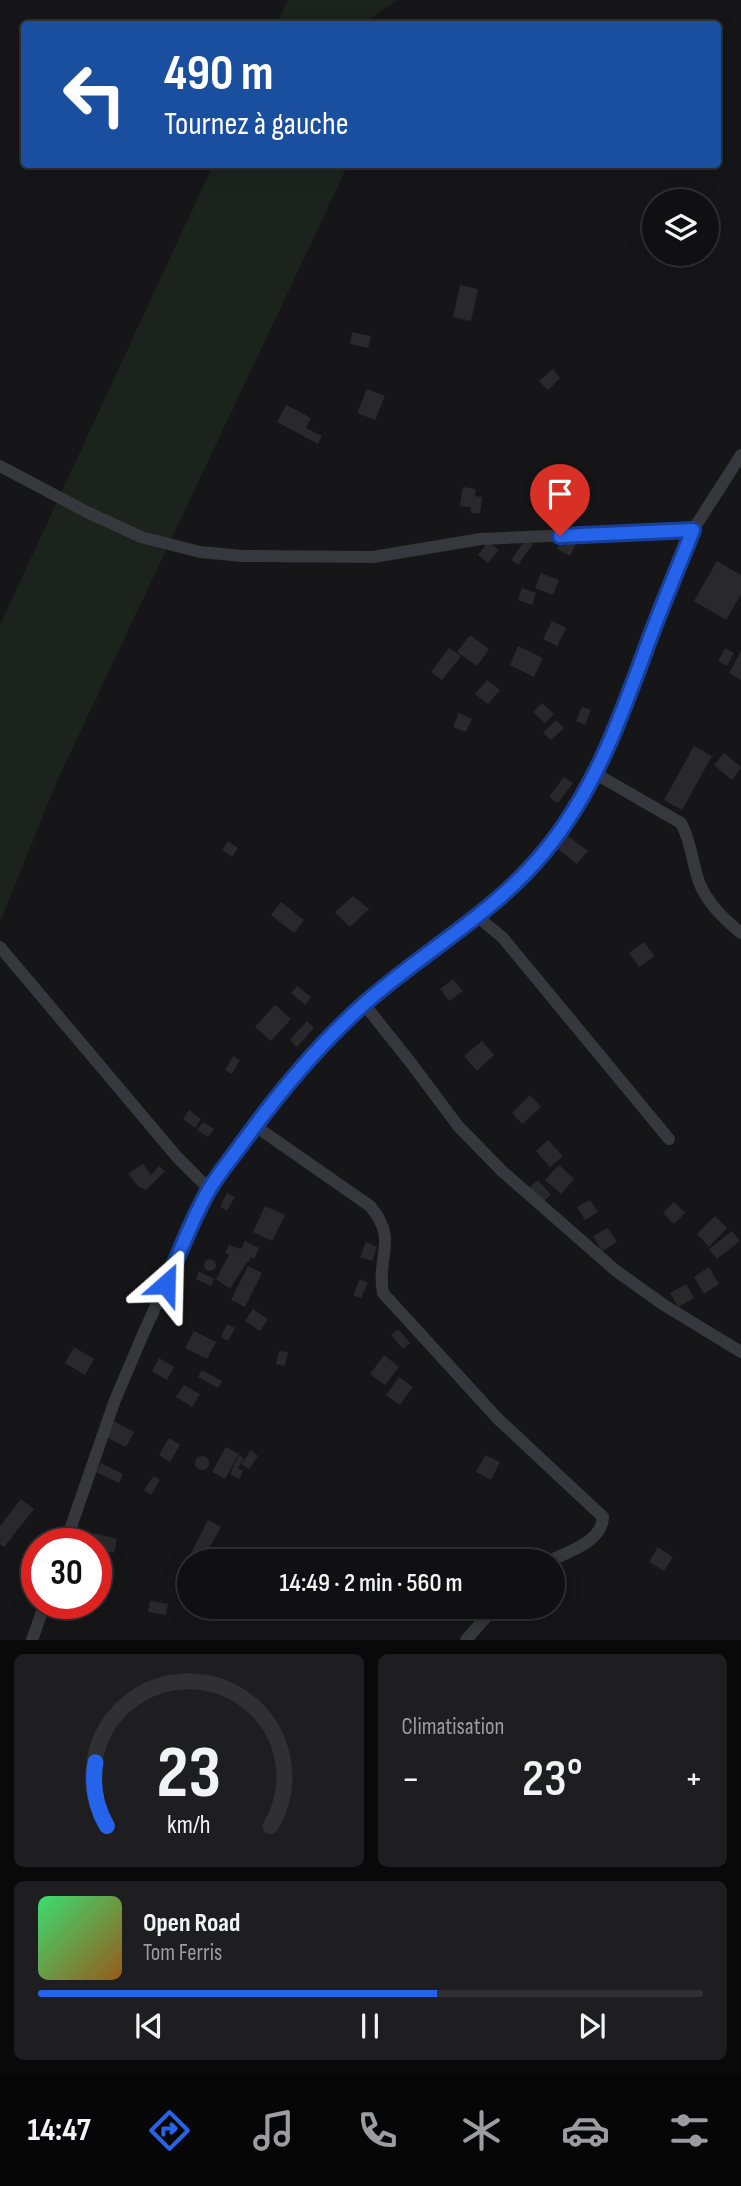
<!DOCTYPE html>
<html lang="fr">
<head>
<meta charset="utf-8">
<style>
  :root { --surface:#101012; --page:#1e1e20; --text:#f1f3f6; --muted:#9c9d9f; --line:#303032; --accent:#2563eb }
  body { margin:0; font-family:"Sofia Sans Condensed",sans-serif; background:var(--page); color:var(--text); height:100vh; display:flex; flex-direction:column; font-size:26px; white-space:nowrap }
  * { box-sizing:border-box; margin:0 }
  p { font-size:23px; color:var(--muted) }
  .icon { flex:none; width:38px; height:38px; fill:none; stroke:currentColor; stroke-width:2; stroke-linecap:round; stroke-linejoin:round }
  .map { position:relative; height:1640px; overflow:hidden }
  .details { display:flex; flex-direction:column; gap:14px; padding:14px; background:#09090a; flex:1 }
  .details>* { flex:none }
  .hud { position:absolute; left:21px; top:21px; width:700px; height:147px; border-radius:7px; box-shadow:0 4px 18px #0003,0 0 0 2px var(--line); background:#1a4fa0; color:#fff; overflow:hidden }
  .buttons { position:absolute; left:642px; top:189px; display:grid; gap:14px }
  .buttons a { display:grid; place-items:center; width:77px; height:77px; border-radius:50%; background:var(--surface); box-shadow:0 4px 18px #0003,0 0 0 2px var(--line); font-size:35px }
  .speed { position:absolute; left:21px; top:1528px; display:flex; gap:14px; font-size:35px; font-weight:700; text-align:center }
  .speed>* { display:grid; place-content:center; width:91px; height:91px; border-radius:50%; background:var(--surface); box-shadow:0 4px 18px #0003,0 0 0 2px var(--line); line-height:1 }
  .speed .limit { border:10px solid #d22; background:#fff; color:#111 }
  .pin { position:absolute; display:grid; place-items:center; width:60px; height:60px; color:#fff; margin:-72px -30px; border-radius:50% 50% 50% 0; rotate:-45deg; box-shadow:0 0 7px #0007 }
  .pin .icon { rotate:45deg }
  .me { position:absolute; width:77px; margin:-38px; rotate:25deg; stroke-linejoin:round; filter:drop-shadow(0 0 5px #0008) }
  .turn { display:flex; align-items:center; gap:24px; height:147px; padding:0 28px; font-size:32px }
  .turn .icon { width:91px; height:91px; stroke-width:2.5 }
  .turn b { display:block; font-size:49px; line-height:60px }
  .big { font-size:52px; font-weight:600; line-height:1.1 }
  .details .widget { flex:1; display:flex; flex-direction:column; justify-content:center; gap:10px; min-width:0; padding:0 24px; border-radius:10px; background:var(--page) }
  .details .dial { align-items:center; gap:0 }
  .dial svg { height:182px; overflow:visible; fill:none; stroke:var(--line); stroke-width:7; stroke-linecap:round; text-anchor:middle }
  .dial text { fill:var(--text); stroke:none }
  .song { display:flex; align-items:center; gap:21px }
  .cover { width:84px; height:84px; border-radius:10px; background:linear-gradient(135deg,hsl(140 70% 55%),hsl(30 70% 35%)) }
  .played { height:7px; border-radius:4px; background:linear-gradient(90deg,var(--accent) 60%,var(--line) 60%) }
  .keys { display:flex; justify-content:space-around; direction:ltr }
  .heat { display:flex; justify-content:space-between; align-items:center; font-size:38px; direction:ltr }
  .details .tiles { flex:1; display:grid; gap:14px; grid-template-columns:1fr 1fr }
  .widget:last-child { grid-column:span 2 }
  .trip { position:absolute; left:177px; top:1549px; width:388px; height:70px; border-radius:35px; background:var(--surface); box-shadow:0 4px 18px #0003,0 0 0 2px var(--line); font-weight:600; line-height:70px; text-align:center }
  .dock { display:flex; height:112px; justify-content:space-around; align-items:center; background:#060607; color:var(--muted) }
  .dock .icon { width:49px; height:49px }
  .dock .active { color:var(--accent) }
  .dock b { font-size:32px; color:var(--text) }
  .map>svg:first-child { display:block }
</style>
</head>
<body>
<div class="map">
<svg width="741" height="1640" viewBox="0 0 741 1640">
  <rect width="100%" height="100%" fill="#161618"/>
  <g fill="#1c231d">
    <path d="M 288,0 L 398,0 L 372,17 L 371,24 L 277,24 Z"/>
    <path d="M 213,165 L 348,165 L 57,781 L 0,922 L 0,625 Z"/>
  </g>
  <g fill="#29292c">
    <path d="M 460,285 L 478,289 L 471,321 L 453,317 Z"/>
    <path d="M 352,332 L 371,336 L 368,348 L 350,344 Z"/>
    <path d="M 553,369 L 560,378 L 548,390 L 539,381 Z"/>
    <path d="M 367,389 L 385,396 L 375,420 L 357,413 Z"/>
    <path d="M 286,405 L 311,418 L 306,428 L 322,436 L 318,444 L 277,422 Z"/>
    <path d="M 463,487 L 476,489 L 475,496 L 482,497 L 480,514 L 471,513 L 471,507 L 460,506 Z"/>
    <path d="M 526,539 L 533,544 L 518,565 L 511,560 Z"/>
    <path d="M 571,539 L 577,542 L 570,556 L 557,549 L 560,542 Z"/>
    <path d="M 488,542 L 499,550 L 488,563 L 478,555 Z"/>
    <path d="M 717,561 L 741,575 L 741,594 L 726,620 L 694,601 Z"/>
    <path d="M 541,573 L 559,580 L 553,595 L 535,588 Z"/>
    <path d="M 522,588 L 536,593 L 532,605 L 518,600 Z"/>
    <path d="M 552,621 L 566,628 L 557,646 L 543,639 Z"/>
    <path d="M 470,635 L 489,649 L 477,666 L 457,652 Z"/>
    <path d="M 518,646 L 543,658 L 534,677 L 510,665 Z"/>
    <path d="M 449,648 L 461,656 L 442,680 L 431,672 Z"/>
    <path d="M 725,648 L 734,653 L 727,666 L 718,661 Z"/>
    <path d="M 741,651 L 741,680 L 729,673 Z"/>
    <path d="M 487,680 L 500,690 L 488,704 L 475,694 Z"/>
    <path d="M 542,703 L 554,714 L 545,723 L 533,712 Z"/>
    <path d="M 582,707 L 591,710 L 585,725 L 576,721 Z"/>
    <path d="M 459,713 L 472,719 L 466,732 L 453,727 Z"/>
    <path d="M 556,720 L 564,728 L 551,740 L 543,733 Z"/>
    <path d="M 694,746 L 712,756 L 682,810 L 664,800 Z"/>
    <path d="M 724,753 L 741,767 L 732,780 L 714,765 Z"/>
    <path d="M 564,777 L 573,783 L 558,803 L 549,797 Z"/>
    <path d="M 568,836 L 588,851 L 577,864 L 558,849 Z"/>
    <path d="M 228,841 L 238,848 L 232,857 L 222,850 Z"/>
    <path d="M 353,896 L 369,909 L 350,927 L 335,912 Z"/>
    <path d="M 281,902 L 304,920 L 294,933 L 271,915 Z"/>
    <path d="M 644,942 L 655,956 L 639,967 L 629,953 Z"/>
    <path d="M 453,979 L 463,991 L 449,1001 L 440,989 Z"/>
    <path d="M 297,986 L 311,997 L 305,1005 L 291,993 Z"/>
    <path d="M 275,1005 L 291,1019 L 271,1041 L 255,1027 Z"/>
    <path d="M 307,1021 L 314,1028 L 297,1047 L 290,1040 Z"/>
    <path d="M 482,1041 L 494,1055 L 477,1071 L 464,1056 Z"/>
    <path d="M 233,1056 L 240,1060 L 232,1074 L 225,1070 Z"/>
    <path d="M 530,1095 L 541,1107 L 522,1124 L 512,1113 Z"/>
    <path d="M 189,1110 L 201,1119 L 195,1128 L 183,1119 Z"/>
    <path d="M 203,1122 L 214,1129 L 208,1137 L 197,1130 Z"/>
    <path d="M 548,1140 L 563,1156 L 550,1167 L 536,1151 Z"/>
    <path d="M 143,1164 L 151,1175 L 159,1166 L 165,1171 L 146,1190 L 139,1187 L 128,1174 Z"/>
    <path d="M 559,1165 L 574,1179 L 561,1194 L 545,1180 Z"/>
    <path d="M 538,1180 L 551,1195 L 542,1203 L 529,1188 Z"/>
    <path d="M 227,1193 L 235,1197 L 227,1211 L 220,1207 Z"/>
    <path d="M 590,1200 L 598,1212 L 585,1220 L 577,1207 Z"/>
    <path d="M 674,1202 L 685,1213 L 674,1224 L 663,1213 Z"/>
    <path d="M 265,1206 L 285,1215 L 272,1241 L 253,1232 Z"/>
    <path d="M 715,1216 L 727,1228 L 709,1247 L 697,1234 Z"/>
    <path d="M 608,1228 L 617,1242 L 602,1251 L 593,1236 Z"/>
    <path d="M 732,1231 L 740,1241 L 717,1259 L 709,1249 Z"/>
    <path d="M 245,1241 L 259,1248 L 254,1259 L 251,1257 L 248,1263 L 247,1262 L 230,1289 L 216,1279 L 229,1255 L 225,1253 L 229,1245 L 241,1249 Z"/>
    <path d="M 366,1242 L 377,1247 L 372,1261 L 360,1257 Z"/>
    <circle cx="210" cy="1265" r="6"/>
    <path d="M 248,1266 L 262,1273 L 245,1307 L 231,1300 Z"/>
    <path d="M 709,1267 L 719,1284 L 704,1294 L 694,1277 Z"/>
    <path d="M 199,1271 L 214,1279 L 211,1286 L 196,1279 Z"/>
    <path d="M 360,1279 L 368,1283 L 361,1298 L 353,1295 Z"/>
    <path d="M 686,1284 L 694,1298 L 678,1307 L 670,1293 Z"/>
    <path d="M 253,1309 L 268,1319 L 260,1331 L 245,1321 Z"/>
    <path d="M 227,1324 L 235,1328 L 228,1341 L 221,1337 Z"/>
    <path d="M 398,1329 L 410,1343 L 403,1349 L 391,1335 Z"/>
    <path d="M 194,1331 L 216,1342 L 207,1359 L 185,1348 Z"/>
    <path d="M 74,1347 L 94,1359 L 85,1375 L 65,1363 Z"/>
    <path d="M 279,1351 L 288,1352 L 285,1366 L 276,1364 Z"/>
    <path d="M 384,1355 L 399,1367 L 385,1385 L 370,1374 Z"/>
    <path d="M 159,1358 L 174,1367 L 167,1380 L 152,1371 Z"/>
    <path d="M 202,1370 L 222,1381 L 218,1388 L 198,1377 Z"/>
    <path d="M 399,1377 L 413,1387 L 400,1405 L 386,1395 Z"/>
    <path d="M 184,1385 L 200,1394 L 192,1407 L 176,1397 Z"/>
    <path d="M 112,1420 L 134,1432 L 126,1447 L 104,1436 Z"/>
    <path d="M 169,1438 L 180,1445 L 170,1462 L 159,1455 Z"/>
    <path d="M 226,1447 L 239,1454 L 225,1479 L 212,1472 Z"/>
    <path d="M 251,1450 L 258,1456 L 249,1469 L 241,1464 Z"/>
    <path d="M 239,1455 L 244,1458 L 238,1468 L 243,1471 L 239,1479 L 230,1474 Z"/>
    <path d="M 485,1455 L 500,1462 L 491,1480 L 476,1472 Z"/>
    <circle cx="202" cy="1463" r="7"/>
    <path d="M 101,1463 L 123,1474 L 119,1483 L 96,1472 Z"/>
    <path d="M 154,1476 L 160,1480 L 151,1495 L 144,1490 Z"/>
    <path d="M 21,1499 L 34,1509 L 4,1547 L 0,1544 L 0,1526 Z"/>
    <path d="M 208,1520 L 221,1527 L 202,1561 L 190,1555 Z"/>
    <path d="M 94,1533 L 117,1539 L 114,1553 L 96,1548 L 96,1544 L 92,1544 Z"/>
    <path d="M 658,1547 L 673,1557 L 664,1571 L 649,1562 Z"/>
    <path d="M 150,1601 L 168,1604 L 166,1615 L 148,1612 Z"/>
  </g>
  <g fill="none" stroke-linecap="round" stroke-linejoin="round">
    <g stroke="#37383d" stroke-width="12">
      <path d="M 0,466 L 87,512 L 141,537 L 200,552 L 243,556 L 373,557 L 481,539 L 693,530"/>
      <path d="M 596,774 L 681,823 C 691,841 692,862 699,882 C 707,903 724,919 741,933"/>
      <path d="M 478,917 L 503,938 L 669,1139"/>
      <path d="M 0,947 L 177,1157 L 209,1189"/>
      <path d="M 364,1004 L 411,1063 L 458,1126 L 502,1171 L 615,1270 L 664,1305 L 741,1352"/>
      <path d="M 255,1126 L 370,1206 C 399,1240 376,1256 383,1293 L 497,1418 L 603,1517 C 602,1542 568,1552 549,1561"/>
      <path d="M 65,1544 L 115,1400 L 144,1332 L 209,1189 L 286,1086 L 324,1041 L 364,1004 L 422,957 L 478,917 L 544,853 L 573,814 L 596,774 L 623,714 L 693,530 L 741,455"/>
      <path d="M 32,1640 L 45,1603"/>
      <path d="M 466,1640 L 496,1606"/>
    </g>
  </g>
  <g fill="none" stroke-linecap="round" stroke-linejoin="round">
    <defs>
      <path id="route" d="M 166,1284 C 180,1253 192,1218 210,1188 C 219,1173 231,1159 241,1145 C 277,1095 316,1047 363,1005 C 422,952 494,914 545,851 C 595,790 621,717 648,643 C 662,605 678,568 693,530 L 560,536"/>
    </defs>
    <use href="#route" stroke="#184099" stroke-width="18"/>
    <use href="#route" stroke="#2563eb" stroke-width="12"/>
  </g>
</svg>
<div class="buttons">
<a><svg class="icon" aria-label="layers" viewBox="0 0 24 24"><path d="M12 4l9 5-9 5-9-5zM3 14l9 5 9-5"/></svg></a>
</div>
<div class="speed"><div class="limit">30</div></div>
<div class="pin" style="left:560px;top:536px;background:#d93025"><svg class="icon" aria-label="arrive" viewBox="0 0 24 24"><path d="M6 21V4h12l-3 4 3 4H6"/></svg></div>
<svg class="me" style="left:166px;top:1284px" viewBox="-20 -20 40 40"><path d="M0-17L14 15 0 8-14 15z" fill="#2563eb" stroke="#fff" stroke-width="4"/></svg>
<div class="trip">14:49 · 2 min · 560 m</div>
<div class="hud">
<div class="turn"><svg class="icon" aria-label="left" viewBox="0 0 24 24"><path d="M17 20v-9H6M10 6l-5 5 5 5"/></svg><div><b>490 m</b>Tournez à gauche</div></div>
</div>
</div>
<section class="details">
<div class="tiles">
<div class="widget dial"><svg viewBox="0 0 100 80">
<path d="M14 69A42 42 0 1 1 86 69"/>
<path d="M14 69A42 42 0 0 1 9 41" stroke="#2563eb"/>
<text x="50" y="56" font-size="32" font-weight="700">23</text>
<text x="50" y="72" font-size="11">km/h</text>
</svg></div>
<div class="widget"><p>Climatisation</p>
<div class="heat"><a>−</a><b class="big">23°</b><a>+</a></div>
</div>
<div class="widget">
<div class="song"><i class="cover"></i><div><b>Open Road</b><p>Tom Ferris</p></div></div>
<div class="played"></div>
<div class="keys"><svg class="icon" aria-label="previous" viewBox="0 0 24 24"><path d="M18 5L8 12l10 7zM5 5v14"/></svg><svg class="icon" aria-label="pause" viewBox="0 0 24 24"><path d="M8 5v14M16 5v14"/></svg><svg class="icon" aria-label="next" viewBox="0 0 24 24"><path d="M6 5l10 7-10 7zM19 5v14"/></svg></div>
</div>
</div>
</section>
<nav class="dock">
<b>14:47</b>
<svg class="icon active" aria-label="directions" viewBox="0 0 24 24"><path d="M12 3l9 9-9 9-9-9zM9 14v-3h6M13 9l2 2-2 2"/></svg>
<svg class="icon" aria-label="music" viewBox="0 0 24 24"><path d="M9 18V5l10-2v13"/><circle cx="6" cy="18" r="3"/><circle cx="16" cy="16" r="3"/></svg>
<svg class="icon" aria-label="phone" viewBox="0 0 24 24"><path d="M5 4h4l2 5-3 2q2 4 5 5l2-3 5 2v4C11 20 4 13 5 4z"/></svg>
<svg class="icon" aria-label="climate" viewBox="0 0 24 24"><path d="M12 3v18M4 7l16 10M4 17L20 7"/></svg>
<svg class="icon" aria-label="car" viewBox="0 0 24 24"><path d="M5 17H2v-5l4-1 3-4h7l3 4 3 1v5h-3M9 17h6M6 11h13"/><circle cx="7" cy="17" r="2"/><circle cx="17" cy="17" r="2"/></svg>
<svg class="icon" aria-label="filters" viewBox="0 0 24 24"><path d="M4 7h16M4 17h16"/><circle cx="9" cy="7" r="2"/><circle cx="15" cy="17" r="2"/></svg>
</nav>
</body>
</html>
